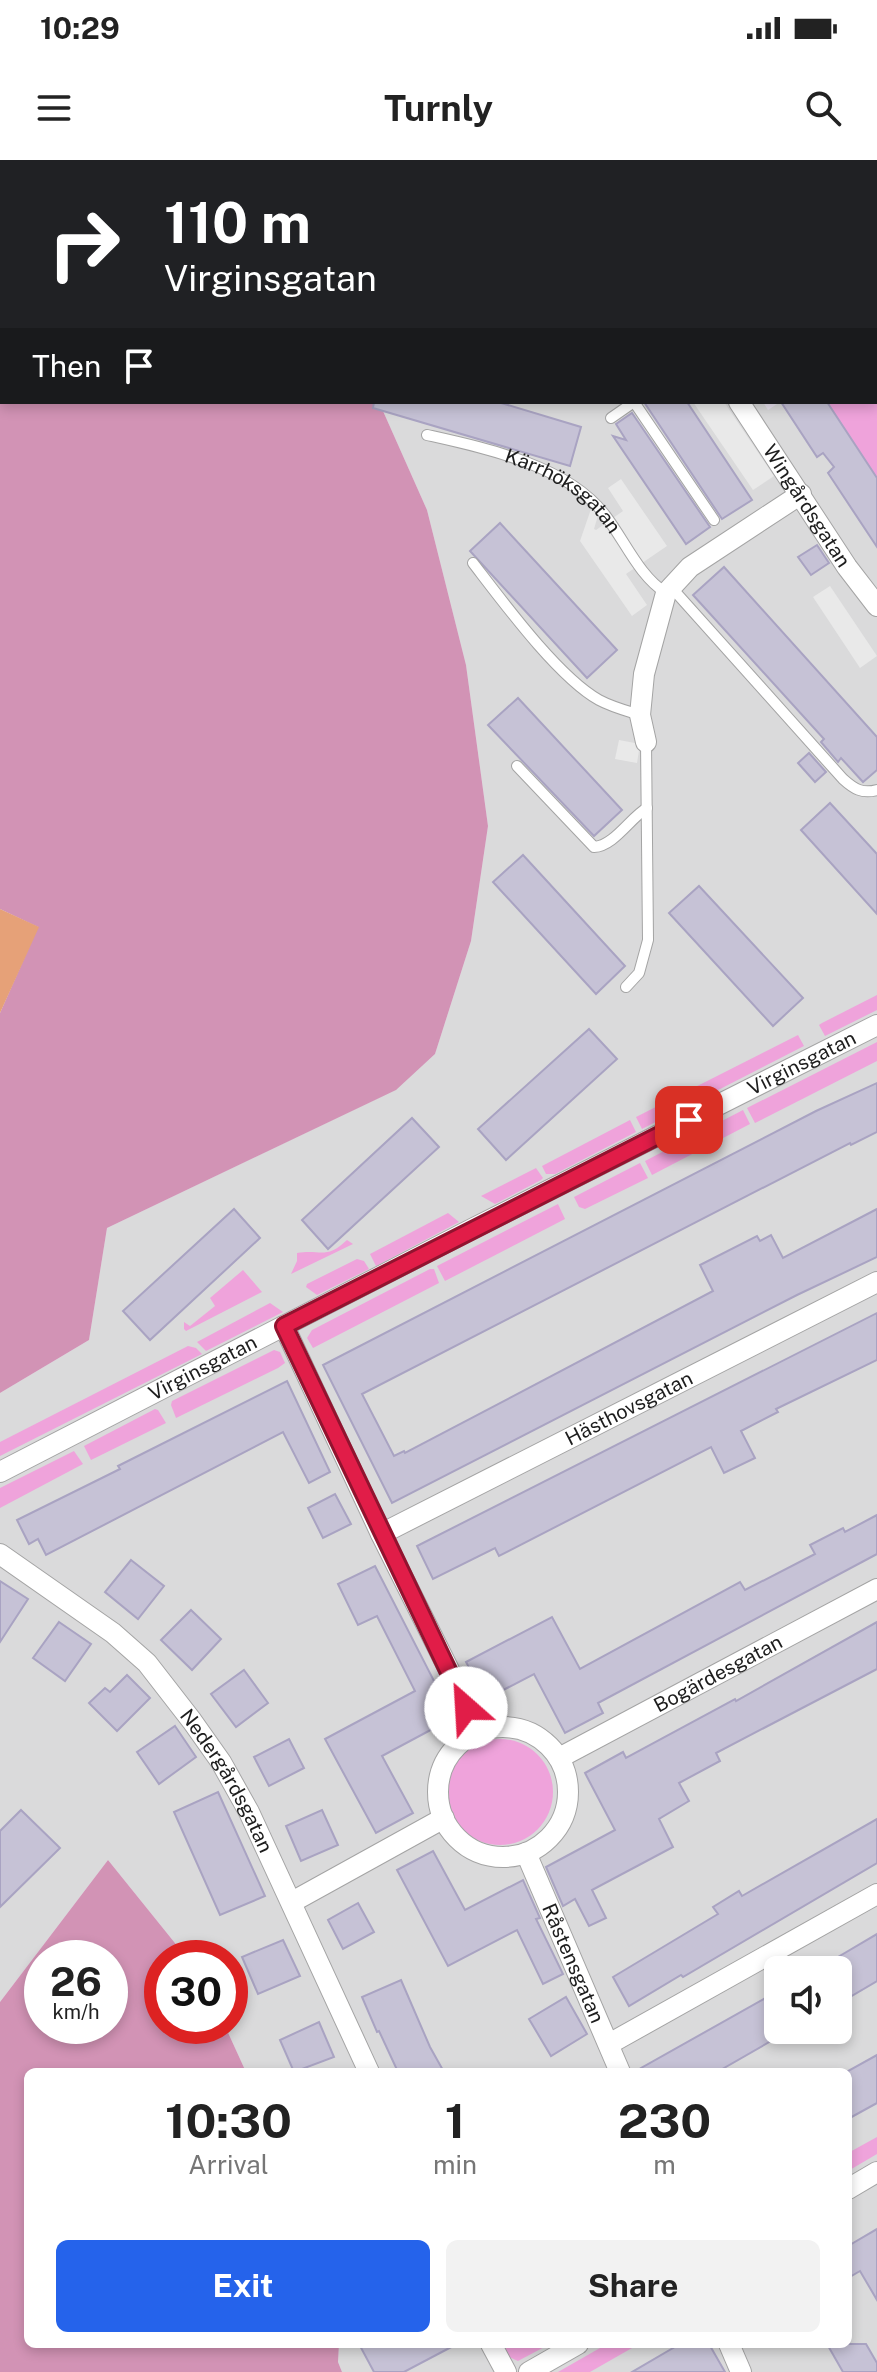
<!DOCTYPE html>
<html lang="en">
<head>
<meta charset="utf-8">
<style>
	:root { --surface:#fff; --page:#f2f2f2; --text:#222; --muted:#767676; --accent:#2563eb }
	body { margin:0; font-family:"Public Sans",sans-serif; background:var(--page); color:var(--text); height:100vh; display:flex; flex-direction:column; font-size:30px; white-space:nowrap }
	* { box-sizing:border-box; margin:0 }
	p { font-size:26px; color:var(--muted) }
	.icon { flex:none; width:44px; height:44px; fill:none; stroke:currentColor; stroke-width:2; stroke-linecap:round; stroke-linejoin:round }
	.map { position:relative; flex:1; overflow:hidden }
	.side { position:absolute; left:24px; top:1908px; width:828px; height:280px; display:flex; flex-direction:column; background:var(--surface); border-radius:12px; box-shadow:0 4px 12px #0003 }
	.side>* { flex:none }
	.hud { position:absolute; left:0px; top:0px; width:878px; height:244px; box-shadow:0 4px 12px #0003; background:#202124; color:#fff; overflow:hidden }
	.fabs { position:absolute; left:764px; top:1796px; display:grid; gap:16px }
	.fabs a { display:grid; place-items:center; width:88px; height:88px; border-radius:12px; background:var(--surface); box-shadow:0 4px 12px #0003; font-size:40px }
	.speed { position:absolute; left:24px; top:1780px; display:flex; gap:16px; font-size:40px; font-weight:700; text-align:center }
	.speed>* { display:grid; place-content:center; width:104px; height:104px; border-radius:50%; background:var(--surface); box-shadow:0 4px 12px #0003; line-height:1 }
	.speed small { font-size:20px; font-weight:400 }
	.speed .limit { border:12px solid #d22; background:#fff; color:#111 }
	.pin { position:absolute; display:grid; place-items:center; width:68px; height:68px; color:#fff; margin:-34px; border-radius:16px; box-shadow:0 4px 12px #0006 }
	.me { position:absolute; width:88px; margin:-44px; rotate:334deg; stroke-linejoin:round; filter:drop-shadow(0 0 6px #0008) }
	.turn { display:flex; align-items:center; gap:28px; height:168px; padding:0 32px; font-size:36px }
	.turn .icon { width:104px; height:104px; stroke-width:2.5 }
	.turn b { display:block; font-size:56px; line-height:68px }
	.then { display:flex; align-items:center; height:76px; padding:0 32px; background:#0003; gap:16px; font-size:30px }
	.eta { display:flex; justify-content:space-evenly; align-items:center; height:136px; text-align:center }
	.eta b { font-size:48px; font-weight:700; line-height:56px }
	.action { display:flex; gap:16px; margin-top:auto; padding:16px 32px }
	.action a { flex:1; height:92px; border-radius:12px; background:var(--accent); color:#fff; font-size:32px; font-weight:700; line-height:92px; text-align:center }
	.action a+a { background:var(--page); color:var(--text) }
	.status { display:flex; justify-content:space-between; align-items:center; height:56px; padding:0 40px; background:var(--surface); direction:ltr }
	.status svg { height:22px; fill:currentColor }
	header { display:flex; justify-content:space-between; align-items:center; height:104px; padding:0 32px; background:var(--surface); font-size:36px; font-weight:700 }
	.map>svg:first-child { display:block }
	.residential { fill:#dadadb; fill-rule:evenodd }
	.grass { fill:#efa3db }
	.forest { fill:#d293b5; fill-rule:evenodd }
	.pitch { fill:#e6a178 }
	.parking { fill:#e9e9e9 }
	.building { fill:#c6c2d6; stroke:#a9a3c2; stroke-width:2 }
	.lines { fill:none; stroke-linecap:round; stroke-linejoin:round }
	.lane-casing { stroke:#a4a4a4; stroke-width:12 }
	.street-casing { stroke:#a4a4a4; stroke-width:22 }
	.secondary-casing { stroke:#680078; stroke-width:30 }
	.lane { stroke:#fff; stroke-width:10 }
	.street { stroke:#fff; stroke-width:20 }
	.secondary { stroke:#f0b0ff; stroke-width:28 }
	.route-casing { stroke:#92132f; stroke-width:20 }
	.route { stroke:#e11d48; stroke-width:14 }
	.labels { text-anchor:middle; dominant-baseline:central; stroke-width:6; stroke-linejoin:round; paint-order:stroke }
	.street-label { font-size:20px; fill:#1d1d1d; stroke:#fff }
</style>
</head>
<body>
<div class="status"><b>10:29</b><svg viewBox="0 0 49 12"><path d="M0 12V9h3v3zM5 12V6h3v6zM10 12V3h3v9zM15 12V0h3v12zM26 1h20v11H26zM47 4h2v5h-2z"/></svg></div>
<header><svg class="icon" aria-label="menu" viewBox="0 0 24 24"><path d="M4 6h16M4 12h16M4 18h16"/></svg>Turnly<svg class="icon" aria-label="search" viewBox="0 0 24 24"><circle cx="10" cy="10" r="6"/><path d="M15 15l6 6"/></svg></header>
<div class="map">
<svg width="877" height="2212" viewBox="0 0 877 2212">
	<rect width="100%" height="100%" fill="#e8e2ef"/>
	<path class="residential" d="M379,242H763L768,250L780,242H827L877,318V2212H342L338,2202L339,2184H848V1912H246L225,1866H230V1798H187L108,1700L0,1842V1233L89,1180L107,1068L395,930L435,894L471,781L488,666L466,505L427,350ZM778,1810H838V1870H778Z"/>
	<g class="grass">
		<path d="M876,241L877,242V318L827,242Z"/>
		<path d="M877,835V850L825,876L819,865L822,863Z"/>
		<path d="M798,875L804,886L642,969L636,957Z"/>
		<path d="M877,882V901L755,963L747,948Z"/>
		<path d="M743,950L750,964L652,1015L645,1001Z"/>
		<path d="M630,960L636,972L555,1014H546L542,1006Z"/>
		<path d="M640,1003L648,1018L585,1049L579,1047L574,1037Z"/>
		<path d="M536,1008L543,1018L541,1020L495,1044L481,1036Z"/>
		<path d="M558,1044L565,1059L445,1121L437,1106Z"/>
		<path d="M448,1053L459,1062L376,1106L370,1094Z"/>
		<path d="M347,1080L353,1084L291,1114L297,1101V1093C321,1089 326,1100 347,1080Z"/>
		<path d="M357,1099L364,1101L369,1109L317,1135L306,1127L307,1124Z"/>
		<path d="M430,1109H434L439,1123L313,1188L307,1178L312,1170Z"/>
		<path d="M243,1110L262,1132L186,1171L184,1169V1162L190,1166L215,1146L210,1138Z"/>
		<path d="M270,1143L283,1152L206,1191L197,1182Z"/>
		<path d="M188,1186L196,1188L202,1194L0,1296V1282Z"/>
		<path d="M274,1190L280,1192L285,1203L278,1208L176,1258L171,1245L172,1241Z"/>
		<path d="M155,1249L158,1250L166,1263L91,1300L84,1286Z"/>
		<path d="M74,1291L83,1304L0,1348V1328Z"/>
		<circle cx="500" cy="1632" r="53"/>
		<path d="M877,1977V1994L848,2011V1993Z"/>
		<path d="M513,2184H550L518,2201L507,2196L506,2188Z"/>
		<path d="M607,2184H639L590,2212H558Z"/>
	</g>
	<g class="forest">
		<path d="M0,0H309V2H2V242H379L427,350L466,505L488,666L471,781L435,894L396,930L107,1068L89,1180L0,1233V853L38,767L0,749Z"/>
		<path d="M108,1700L187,1798H162V1866H225L246,1912H28V2184H339L338,2202L342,2212H0V1842ZM42,1798H110V1866H42Z"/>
	</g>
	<path class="pitch" d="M0,749L39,767L0,853Z"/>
	<g class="parking">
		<path d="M693,242H724L774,316L753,330Z"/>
		<path d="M621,319L667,386L626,414L647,445L632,456L580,381L591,349L599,352L594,369L596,370L623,351L608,328Z"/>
		<path d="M830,426L877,496L860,508L813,437Z"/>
		<path d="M619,580L640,584L637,603L615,599Z"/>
	</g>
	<g class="building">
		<path d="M374,242H498L581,267L570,306L373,248Z"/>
		<path d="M644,242H687L752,340L722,359Z"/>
		<path d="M781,242H827L877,318V387L828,313L834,307L823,293L817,297Z"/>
		<path d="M632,253L710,367L686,384L613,276L626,280L616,264Z"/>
		<path d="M500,363L617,490L587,518L470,391Z"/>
		<path d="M817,385L829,403L811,415L798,397Z"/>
		<path d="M724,407L877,577V610L863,622L841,598L838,602L821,582L824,579L693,435Z"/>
		<path d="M518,538L622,650L594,676L488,565Z"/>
		<path d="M809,593L826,612L815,622L798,603Z"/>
		<path d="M830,643L877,694V754L801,670Z"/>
		<path d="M523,695L625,806L596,834L493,722Z"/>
		<path d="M699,726L803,838L773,866L669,753Z"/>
		<path d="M589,869L617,899L506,1000L478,969Z"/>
		<path d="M877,923V972L851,985L850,983L362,1234L394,1296L404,1291L405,1293L713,1131L700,1105L757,1076L760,1081L771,1075L783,1098L877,1049V1097L797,1135L392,1343L323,1205L816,951Z"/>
		<path d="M412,958L439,987L328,1089L302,1060Z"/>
		<path d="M234,1049L260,1078L150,1180L123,1151Z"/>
		<path d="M877,1153V1200L776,1249L778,1252L741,1271L755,1298L724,1313L711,1287L499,1396L495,1388L433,1419L417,1386Z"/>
		<path d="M287,1221L330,1312L309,1323L283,1272L46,1395L38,1379L29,1384L17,1360L120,1309L118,1306Z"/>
		<path d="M335,1334L351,1364L323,1378L308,1348Z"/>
		<path d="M877,1355V1394L598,1543L603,1553L565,1573L534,1514L486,1539L466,1502L552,1457L580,1509L740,1422L745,1430L815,1394L810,1385L843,1368L845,1372Z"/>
		<path d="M131,1400L164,1426L138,1459L105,1432Z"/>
		<path d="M375,1406L453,1558L382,1596L413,1653L376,1673L325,1579L415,1531L377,1456L358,1465L338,1424Z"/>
		<path d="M0,1421L28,1439L0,1482Z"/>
		<path d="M191,1450L221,1479L192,1510L161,1480Z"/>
		<path d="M59,1462L91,1484L65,1521L33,1498Z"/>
		<path d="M877,1462V1509L716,1593L720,1601L679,1623L689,1641L659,1659L673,1687L592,1730L606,1758L589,1766L575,1739L563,1746L546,1707L615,1670L585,1613L623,1592L626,1598L735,1539L736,1541Z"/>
		<path d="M244,1510L268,1543L236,1567L211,1534Z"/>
		<path d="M127,1515L150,1538L117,1571L89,1543L105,1528L110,1532Z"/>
		<path d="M175,1566L196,1597L159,1624L137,1592Z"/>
		<path d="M289,1579L304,1608L269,1626L254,1597Z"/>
		<path d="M218,1632L265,1736L220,1755L174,1652Z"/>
		<path d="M21,1650L60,1688L0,1747V1671Z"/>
		<path d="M322,1650L338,1685L301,1701L286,1666Z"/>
		<path d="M877,1659V1703L683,1817L681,1815L629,1846L613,1817L718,1754L713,1747L739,1731L742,1736Z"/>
		<path d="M433,1691L465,1750L523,1720L540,1758L536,1759L563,1814L543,1824L517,1770L448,1806L397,1710Z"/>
		<path d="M358,1743L374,1772L343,1789L328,1760Z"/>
		<path d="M877,1774V1821L838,1844V1797Z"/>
		<path d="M283,1780L300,1816L258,1834L242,1797Z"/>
		<path d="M401,1820L430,1887L444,1912H398L379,1871L377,1872L362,1837Z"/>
		<path d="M778,1831V1877L717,1912H634Z"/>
		<path d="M566,1837L587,1874L551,1896L529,1859Z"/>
		<path d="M319,1862L334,1897L294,1912L280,1880Z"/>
		<path d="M877,1895V1943L848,1959V1911Z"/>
		<path d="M877,2069V2140L860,2111L848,2118V2086Z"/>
		<path d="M359,2184H457L404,2212H374Z"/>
		<path d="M680,2184H709L725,2212H632Z"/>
		<path d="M827,2184H866L877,2203V2212H843Z"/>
	</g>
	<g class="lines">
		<defs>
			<g id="lane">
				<path d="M603,2L604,0"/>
				<path d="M634,242L714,360"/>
				<path d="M611,258L634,242"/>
				<path id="s1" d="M427,275C485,288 567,305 605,355C625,381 639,416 666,433"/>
				<path d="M473,403C503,442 558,517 599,540C612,547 627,551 640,555"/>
				<path d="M671,427L843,619C854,629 862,634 877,630"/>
				<path d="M517,606L594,687C614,686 630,658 647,648"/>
				<path d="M626,827L639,813L648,780L646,582"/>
			</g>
			<g id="street">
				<path d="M479,0L486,2"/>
				<path id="s2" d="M739,242L847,407L877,446"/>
				<path d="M646,582L640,555L644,514L666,433L690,407L801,334"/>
				<path d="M284,1166L381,1374L480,1572"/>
				<path id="s3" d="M0,1312L474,1068L877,865"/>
				<path id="s4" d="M381,1374L877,1122"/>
				<path id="s5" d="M0,1394L113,1473L147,1503L192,1561L221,1602L249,1652L369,1912"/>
				<circle cx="503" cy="1632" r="65"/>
				<path id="s6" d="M559,1598L877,1429"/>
				<path id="s7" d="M526,1693L620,1912"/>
				<path d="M292,1742L444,1658"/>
				<path d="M609,1884L877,1734"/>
				<path d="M848,2029L877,2012"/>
				<path d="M491,2184L506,2212"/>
				<path d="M729,2184L741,2212"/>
				<path d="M529,2212L578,2184"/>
			</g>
			<g id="secondary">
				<path d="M820,0L821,2"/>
				<path d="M876,95L877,97"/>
			</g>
		</defs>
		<use href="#lane" class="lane-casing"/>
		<use href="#street" class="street-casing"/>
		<use href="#secondary" class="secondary-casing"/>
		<use href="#lane" class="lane"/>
		<use href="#street" class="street"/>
		<use href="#secondary" class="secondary"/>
	</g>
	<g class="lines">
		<defs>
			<path id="route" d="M466,1548L284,1166L689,960"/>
		</defs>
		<use href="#route" class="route-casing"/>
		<use href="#route" class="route"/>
	</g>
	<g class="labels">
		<g class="street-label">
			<text stroke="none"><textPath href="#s1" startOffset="150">Kärrhöksgatan</textPath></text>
			<text stroke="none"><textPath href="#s2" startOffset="124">Wingårdsgatan</textPath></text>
			<text stroke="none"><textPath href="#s3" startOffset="900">Virginsgatan</textPath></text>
			<text stroke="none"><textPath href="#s3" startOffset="228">Virginsgatan</textPath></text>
			<text stroke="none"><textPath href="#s4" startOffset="278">Hästhovsgatan</textPath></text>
			<text stroke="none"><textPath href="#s6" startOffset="180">Bogärdesgatan</textPath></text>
			<text stroke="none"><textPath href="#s5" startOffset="326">Nedergårdsgatan</textPath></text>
			<text stroke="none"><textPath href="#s7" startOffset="120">Råstensgatan</textPath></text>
		</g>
	</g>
</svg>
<div class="fabs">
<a><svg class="icon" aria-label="sound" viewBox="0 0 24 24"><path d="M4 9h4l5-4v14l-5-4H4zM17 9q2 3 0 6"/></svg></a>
</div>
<div class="speed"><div>26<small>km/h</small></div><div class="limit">30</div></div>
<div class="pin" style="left:689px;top:960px;background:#d93025"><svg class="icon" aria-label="arrive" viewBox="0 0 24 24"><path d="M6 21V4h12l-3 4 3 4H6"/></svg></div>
<svg class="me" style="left:466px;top:1548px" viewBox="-20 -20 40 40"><circle r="19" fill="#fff"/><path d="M0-13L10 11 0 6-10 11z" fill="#e11d48"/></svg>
<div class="hud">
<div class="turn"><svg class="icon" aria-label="right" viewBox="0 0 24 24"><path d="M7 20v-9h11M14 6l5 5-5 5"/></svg><div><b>110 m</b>Virginsgatan</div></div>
<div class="then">Then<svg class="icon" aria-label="arrive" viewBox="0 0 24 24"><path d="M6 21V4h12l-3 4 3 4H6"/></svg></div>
</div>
<section class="side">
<div class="eta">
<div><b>10:30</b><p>Arrival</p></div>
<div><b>1</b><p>min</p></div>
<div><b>230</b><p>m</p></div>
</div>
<div class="action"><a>Exit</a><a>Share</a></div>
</section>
</div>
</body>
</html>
